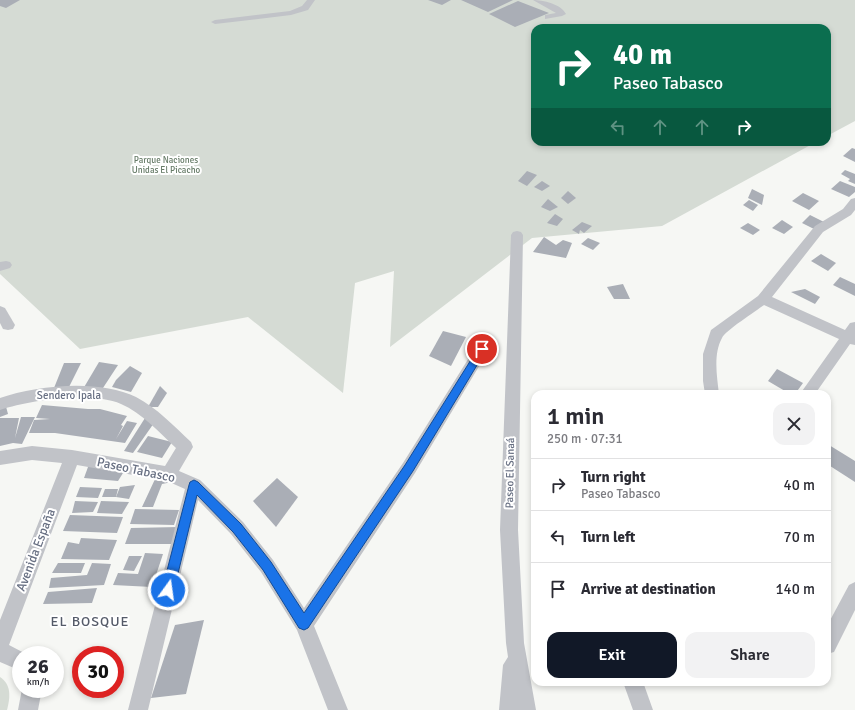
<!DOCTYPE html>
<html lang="en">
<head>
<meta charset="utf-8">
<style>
	:root { --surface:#fff; --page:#f2f2f3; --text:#2b2b33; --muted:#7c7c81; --line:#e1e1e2; --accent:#111827 }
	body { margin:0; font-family:Signika,sans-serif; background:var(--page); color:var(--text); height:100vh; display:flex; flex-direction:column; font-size:15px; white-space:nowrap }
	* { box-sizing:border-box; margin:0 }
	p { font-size:13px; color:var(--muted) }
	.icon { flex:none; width:22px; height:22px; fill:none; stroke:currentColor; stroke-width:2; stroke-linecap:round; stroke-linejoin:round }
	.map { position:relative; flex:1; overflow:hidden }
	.sheet { position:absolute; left:531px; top:390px; width:300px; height:296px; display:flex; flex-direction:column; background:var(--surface); border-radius:12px; box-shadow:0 2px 6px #0003 }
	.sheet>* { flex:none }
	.banner { position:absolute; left:531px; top:24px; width:300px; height:122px; border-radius:12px; box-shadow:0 2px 6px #0003; background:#0b6e4f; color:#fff; overflow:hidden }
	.speed { position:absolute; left:12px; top:646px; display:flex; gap:8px; font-size:20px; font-weight:700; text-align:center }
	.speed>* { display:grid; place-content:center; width:52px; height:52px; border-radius:50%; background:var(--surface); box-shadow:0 2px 6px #0003; line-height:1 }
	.speed small { font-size:10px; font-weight:400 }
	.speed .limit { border:6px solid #d22; background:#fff; color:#111 }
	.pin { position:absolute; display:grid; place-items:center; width:34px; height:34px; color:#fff; margin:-17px; border:2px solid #fff; border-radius:50%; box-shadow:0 1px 4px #0007 }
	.me { position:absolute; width:44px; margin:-22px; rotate:14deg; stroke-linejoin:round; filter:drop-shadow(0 0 3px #0008) }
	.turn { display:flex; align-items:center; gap:14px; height:84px; padding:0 16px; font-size:18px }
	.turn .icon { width:52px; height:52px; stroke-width:2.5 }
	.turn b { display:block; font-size:28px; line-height:34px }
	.lanes { display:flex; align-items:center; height:38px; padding:0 16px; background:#0003; justify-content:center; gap:20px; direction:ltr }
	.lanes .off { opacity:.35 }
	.round { display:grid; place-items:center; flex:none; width:42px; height:42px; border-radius:12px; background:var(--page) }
	.headline { display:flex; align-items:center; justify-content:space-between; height:68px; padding:0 16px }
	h1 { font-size:24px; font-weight:600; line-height:30px }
	.primary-button { display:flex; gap:8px; margin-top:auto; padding:8px 16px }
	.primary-button a { flex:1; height:46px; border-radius:12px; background:var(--accent); color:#fff; font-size:16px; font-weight:600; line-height:46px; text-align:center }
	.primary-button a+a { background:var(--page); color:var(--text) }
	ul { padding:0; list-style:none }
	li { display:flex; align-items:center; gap:12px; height:52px; padding:0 16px; border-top:1px solid var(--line) }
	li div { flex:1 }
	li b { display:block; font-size:15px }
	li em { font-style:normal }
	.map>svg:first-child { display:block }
	.green { fill:#d5dbd4 }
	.building { fill:#aaaeb6 }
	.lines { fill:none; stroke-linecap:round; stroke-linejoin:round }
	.minor { fill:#c1c3c8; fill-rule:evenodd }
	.route { fill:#1a73e8; stroke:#114b97 }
	.labels { text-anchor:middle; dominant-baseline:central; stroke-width:4; stroke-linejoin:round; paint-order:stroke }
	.far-park-label { font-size:9px; fill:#667b67; stroke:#fff }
	.street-label { font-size:11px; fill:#687083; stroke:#fff }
	.near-street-label { font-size:13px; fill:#687083; stroke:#fff }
	.near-neighbourhood-label { font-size:14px; letter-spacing:1px; fill:#555b69; stroke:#fff }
</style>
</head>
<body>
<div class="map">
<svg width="855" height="710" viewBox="0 0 855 710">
	<rect width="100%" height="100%" fill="#f6f7f4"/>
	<g class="green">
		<path d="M0,0H855V121L827,136V28H535V142H816L662,226L532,238L390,347L394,271L355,283L343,393L248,317L80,349L0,274Z"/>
		<path d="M0,677C12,685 10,698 7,710H0Z"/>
	</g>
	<g class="building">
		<path d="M0,0H20L6,8L0,6Z"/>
		<path d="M428,0H451L442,5Z"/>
		<path d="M461,0H513L488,12Z"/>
		<path d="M518,1L549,13L515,27L489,14Z"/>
		<path d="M852,148L855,149V162L843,156Z"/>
		<path d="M845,170L855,174V184L848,181L850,179L841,174Z"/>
		<path d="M527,171L537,175L527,186L518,181Z"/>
		<path d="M542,181L550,186L542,191L534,187Z"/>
		<path d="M840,181L855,187V192L849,197L831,189Z"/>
		<path d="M752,189L764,195L762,205L748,198Z"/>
		<path d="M568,191L576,198L568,204L561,198Z"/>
		<path d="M803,193L819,201L809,210L792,201Z"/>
		<path d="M548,199L558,207L550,211L541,207Z"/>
		<path d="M749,200L758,205L753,211L743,205Z"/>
		<path d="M555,214L563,219L557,226L547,223Z"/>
		<path d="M810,215L824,222L816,230L802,223Z"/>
		<path d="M782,220L793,227L784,234L772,228Z"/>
		<path d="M582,222L592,226L584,233L580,230L579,234L572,230Z"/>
		<path d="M748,223L760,230L753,235L740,228Z"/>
		<path d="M544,237L556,245L563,240L572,243L566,258L533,252Z"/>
		<path d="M588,238L600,243L593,250L581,244Z"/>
		<path d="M821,254L836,263L828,271L811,261Z"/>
		<path d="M840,277L855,284V296L833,285Z"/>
		<path d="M623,284L630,299H614L607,287Z"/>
		<path d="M805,289L820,297L815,304L791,292Z"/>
		<path d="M443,331L466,337L451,366L429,356Z"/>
		<path d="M99,362L118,365L101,391L83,389Z"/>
		<path d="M64,363H81L68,389L54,388Z"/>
		<path d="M130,366L142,373L131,392L112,387L116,380Z"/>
		<path d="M777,369L803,383L795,394H790L768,381Z"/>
		<path d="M160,386L167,393L158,407H148Z"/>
		<path d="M5,403L8,414L0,417V405Z"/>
		<path d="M42,405L88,409H100L127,416L121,425L123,426L116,439L127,421L137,423L125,443L55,433H29L34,420L50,419L36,418Z"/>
		<path d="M21,417H35L22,444L13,443L0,446V418H19L15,438Z"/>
		<path d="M145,418L154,423L133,453L124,451Z"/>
		<path d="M148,436L172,442L162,458L137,452Z"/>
		<path d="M829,445L855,461V482L827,464V448Z"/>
		<path d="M88,467H116L123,473L118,481L84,478Z"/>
		<path d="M156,477L170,479L167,483L162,484L153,507H142Z"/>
		<path d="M277,478L298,497L276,527L253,501Z"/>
		<path d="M135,485L129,499L116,497L120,487Z"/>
		<path d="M80,487L102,488L98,498L76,497Z"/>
		<path d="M105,489H118L116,497H102Z"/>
		<path d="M75,501L98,502L93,512L72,513Z"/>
		<path d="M101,501L129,502L122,514L97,513Z"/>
		<path d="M135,509L179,510L174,525L130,524Z"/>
		<path d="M70,515L123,517L117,533L63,531Z"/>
		<path d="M179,527L174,544H125L131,528Z"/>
		<path d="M81,538L117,540L109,560L61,559L68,542L79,544Z"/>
		<path d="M145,553L163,554L152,587L113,585L118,573L138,574Z"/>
		<path d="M129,556H142L134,571L123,570Z"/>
		<path d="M58,563H85L81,573H52Z"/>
		<path d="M92,563L111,564L104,585L49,588L51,578L87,575Z"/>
		<path d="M97,588L92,603L43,604L48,592Z"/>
		<path d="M204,620L186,694L151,698L175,625Z"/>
	</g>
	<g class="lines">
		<g class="minor">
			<path d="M307,0H315L308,10L291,15L215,24L211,22L215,20L290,11L302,6Z"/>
			<path d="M533,0C543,0 561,4 566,14L562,16L545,19V15L556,13Z"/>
			<path d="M855,198V210L851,215L823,232L772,297L845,330L850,323L855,322V345L850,344L815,394H800L839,339L764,305C756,311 725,331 722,338C713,354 717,377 719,394H705L703,381V354L711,330L758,296L815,226L843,209L851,199Z"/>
			<path d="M517,231L521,232L523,235L518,530L524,643L536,710H499L503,665L508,657L506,643L500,530L511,235L513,232Z"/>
			<path d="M6,261L10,262L12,265L10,268L0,271V262Z"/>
			<path d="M0,306L5,308L15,325L13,329L8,330L3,329L0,323Z"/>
			<path d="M482,344L487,345L489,349L487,353L415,473L314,626L348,710H328L297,630L261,572L231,534L198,500L148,710H128L185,489L167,481L77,465L9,645L28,655H21V671L0,662V620L62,463L32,460L0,465V451L32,446L72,450L165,466L176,448C159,432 142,413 121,404C92,391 30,400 0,410V398C37,385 100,379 136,397C157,408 174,426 191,442L193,447L179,471L200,480L243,522L273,560L304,608L403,463L477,345Z"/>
			<path d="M855,582V610L834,652L827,654V626L849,585Z"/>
			<path d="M623,682H643L653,710H633Z"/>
			<path d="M22,689H42L38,710H18Z"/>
		</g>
	</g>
	<path class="route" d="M482,346L485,347L487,349L485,352L413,471L308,628L304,630L299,628L263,570L233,532L197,495L174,590L172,594L168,596L164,594L162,590L189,485L190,482L194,480L198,482L241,524L271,562L304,613L405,465L479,347Z"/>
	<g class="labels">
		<g class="far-park-label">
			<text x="166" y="160">Parque Naciones<tspan x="166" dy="10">Unidas El Picacho</tspan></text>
		</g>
		<g class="street-label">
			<text x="69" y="395">Sendero Ipala</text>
			<text transform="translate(510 473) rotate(-89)">Paseo El Sanaá</text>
		</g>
		<g class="near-street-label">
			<text transform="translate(136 470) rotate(12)">Paseo Tabasco</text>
			<text transform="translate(36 550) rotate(-69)">Avenida España</text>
		</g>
		<g class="near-neighbourhood-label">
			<text x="90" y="621">EL BOSQUE</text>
		</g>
	</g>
</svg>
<div class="speed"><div>26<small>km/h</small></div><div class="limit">30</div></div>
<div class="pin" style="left:482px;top:349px;background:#d93025"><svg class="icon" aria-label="arrive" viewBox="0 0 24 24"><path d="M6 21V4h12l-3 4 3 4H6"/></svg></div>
<svg class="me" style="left:168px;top:590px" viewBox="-20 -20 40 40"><circle r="17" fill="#1a73e8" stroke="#fff" stroke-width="3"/><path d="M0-11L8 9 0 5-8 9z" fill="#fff"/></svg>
<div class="banner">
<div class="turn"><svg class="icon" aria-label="right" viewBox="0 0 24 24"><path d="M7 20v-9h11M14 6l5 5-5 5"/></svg><div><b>40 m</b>Paseo Tabasco</div></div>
<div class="lanes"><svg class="icon off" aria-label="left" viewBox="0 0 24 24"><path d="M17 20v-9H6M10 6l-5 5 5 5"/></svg><svg class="icon off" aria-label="ahead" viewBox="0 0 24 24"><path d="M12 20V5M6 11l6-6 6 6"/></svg><svg class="icon off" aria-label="ahead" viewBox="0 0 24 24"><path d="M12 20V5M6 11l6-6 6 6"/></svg><svg class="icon" aria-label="right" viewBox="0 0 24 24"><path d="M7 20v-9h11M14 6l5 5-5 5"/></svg></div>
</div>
<section class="sheet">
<div class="headline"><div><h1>1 min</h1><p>250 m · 07:31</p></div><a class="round"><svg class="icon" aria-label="close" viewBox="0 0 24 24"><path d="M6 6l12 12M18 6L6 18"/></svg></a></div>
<ul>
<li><svg class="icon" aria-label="right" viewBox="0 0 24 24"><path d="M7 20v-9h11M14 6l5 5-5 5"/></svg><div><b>Turn right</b><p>Paseo Tabasco</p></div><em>40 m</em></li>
<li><svg class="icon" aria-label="left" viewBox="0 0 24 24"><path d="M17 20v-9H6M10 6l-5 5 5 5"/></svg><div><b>Turn left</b></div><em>70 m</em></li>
<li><svg class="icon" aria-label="arrive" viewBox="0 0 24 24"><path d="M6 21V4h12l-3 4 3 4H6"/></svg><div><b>Arrive at destination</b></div><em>140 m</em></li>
</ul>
<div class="primary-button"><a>Exit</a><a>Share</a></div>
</section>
</div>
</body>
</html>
